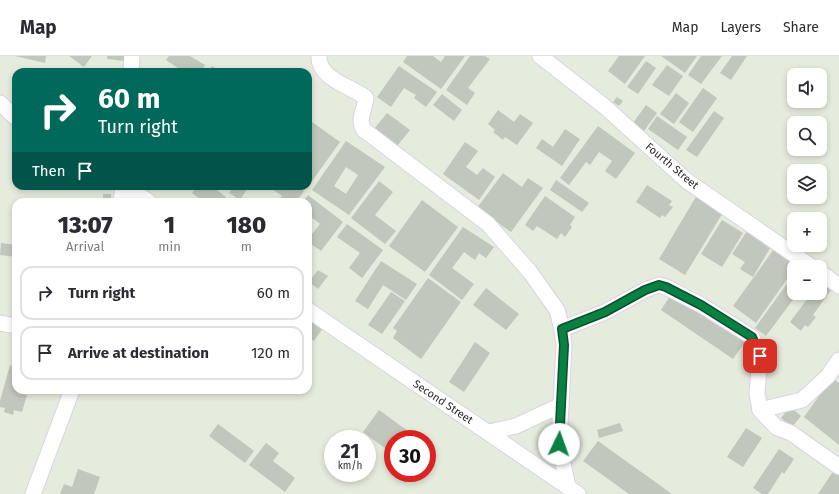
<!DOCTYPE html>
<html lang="en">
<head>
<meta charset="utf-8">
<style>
	:root { --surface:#fff; --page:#f2f2f3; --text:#2b2b33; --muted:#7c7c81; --line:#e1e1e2 }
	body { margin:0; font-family:"Fira Sans",sans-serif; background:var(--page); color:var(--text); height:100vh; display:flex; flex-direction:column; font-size:15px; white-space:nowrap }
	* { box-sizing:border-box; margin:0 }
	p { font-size:13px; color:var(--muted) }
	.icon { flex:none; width:22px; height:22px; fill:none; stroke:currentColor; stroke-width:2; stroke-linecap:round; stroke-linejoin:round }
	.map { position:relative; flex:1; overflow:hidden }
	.drawer { position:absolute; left:12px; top:142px; width:300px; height:196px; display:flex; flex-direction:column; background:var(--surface); border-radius:12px; box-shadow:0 2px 6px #0003 }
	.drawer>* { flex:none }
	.hud { position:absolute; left:12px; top:12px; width:300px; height:122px; border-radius:12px; box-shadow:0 2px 6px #0003; background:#00695c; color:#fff; overflow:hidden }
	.tools { position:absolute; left:787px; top:12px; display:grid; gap:8px }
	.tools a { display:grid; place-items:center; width:40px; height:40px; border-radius:8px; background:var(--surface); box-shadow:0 2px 6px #0003; font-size:20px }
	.speed { position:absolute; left:324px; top:374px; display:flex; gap:8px; font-size:20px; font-weight:700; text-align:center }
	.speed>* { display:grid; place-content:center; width:52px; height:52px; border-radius:50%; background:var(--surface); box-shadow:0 2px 6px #0003; line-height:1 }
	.speed small { font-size:10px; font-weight:400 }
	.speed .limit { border:6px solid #d22; background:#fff; color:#111 }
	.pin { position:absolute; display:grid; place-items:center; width:34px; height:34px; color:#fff; margin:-17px; border-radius:8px; box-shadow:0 2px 6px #0006 }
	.me { position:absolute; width:44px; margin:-22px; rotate:3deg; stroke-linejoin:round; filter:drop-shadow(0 0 3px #0008) }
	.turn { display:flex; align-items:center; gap:14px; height:84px; padding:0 20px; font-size:18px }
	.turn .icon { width:52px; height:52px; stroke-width:2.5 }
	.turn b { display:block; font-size:28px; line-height:34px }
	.then { display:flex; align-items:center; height:38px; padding:0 20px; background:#0003; gap:8px; font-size:15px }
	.eta { display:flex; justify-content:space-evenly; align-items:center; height:68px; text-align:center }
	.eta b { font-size:24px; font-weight:800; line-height:28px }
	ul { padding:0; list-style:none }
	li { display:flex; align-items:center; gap:12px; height:54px; margin:0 8px 6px; padding:0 12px; border:2px solid var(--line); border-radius:12px }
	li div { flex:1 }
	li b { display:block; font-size:15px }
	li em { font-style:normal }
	header { display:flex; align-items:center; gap:24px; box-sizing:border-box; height:56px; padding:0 20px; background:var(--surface); border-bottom:1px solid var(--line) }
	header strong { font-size:19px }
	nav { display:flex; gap:22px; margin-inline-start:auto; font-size:14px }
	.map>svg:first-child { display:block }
	.building { fill:#c1c7bc; fill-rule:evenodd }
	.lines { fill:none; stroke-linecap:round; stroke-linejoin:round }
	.minor-casing { stroke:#ddd2e2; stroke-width:17 }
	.minor { stroke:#fff; stroke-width:15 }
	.route-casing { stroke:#07532c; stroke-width:10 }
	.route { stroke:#0b8043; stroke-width:7 }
	.labels { text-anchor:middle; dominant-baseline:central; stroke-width:3; stroke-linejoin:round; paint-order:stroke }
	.street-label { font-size:11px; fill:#2a2a2a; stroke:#fff }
</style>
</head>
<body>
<header>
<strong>Map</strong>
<nav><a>Map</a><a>Layers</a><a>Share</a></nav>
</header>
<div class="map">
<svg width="839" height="438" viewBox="0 0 839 438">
	<rect width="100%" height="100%" fill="#e5ebdd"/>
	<g class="building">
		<path d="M15,0H46L45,7Z"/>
		<path d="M69,0H92L84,11Z"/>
		<path d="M107,0H125V5L107,3Z"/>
		<path d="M169,0H190L205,9L201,16H184L166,4Z"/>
		<path d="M407,0H433L441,6L445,0H465L441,33L403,6Z"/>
		<path d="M470,0H485L490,3L468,32L475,37L467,49L446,34Z"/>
		<path d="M619,0H645L625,28L608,15Z"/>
		<path d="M661,0H697L685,17Z"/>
		<path d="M701,0H722L701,28L688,19Z"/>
		<path d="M732,0H747L731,24L720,17Z"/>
		<path d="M646,5L656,12L638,38L627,31Z"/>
		<path d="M667,9L683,20L669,40L652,29Z"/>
		<path d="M212,10L220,16H208Z"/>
		<path d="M399,10L437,36L426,51L414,42L416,39L404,32L391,51L377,41Z"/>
		<path d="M703,32L717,42L693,76L679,66Z"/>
		<path d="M676,37L689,47L674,68L660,58Z"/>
		<path d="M442,38L462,54L454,65L433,49Z"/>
		<path d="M617,41L623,45L619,50L613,46Z"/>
		<path d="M646,49L657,57L644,75L633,67Z"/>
		<path d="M498,54L514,66L520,58L533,67L517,89L505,81L503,84L493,76L495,74L488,68Z"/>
		<path d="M714,55L724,62L697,101L686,94Z"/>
		<path d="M387,57L410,74L397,90L374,73Z"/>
		<path d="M657,60L687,81L678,94L648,73Z"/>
		<path d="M308,63L340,86L307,132L304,130H308Z"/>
		<path d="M598,70L635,97L616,123L605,115L612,105L599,96L590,109L586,106L569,129L560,122Z"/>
		<path d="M565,73L580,83L562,110L536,92L542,83L553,91Z"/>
		<path d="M346,85L385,111L349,159L312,134ZM346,111L358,119L346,138L334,130Z"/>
		<path d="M465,86L478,95L466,111L477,119L483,112L495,121L479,144L443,118Z"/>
		<path d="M503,117L522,131L528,122L543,132L511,176L477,152Z"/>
		<path d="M556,124L589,147L582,156L550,134Z"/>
		<path d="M379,125L393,136L375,159L396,175L385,188L351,162Z"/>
		<path d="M647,129L672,145L669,149L673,151L665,161L662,159L660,162L636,146Z"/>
		<path d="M197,130H212L226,141L223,146H204L192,137Z"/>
		<path d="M234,130H249L240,144L229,137Z"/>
		<path d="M268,130H298L304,135L296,146H277L282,140Z"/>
		<rect x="103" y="138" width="8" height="8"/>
		<path d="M308,139L343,166L321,195L308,186V183L320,168L311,161L308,165V146H303Z"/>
		<path d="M697,139L724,155L685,219L659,203Z"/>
		<path d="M545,140L575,161L570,169L572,171L565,181L561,177L557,183L537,170L533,175L525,169Z"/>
		<path d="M422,144L458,171L425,216L389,190Z"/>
		<path d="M722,164L743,177L722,211L701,198Z"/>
		<path d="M347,168L383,194L362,222L349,212L360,197L337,181Z"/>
		<path d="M463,171L494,191L486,202L479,197L475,204L464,196L452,212L474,228L462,244L429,219Z"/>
		<path d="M749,172L773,187L753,221L740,213L745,206L732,198Z"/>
		<path d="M1,187L16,189V201L0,199Z"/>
		<path d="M774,193L797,209L756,267L733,250Z"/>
		<path d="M381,205L417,228L406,244L383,229L368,253L355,245Z"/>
		<path d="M318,214L328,220L318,233L309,226Z"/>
		<path d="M794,218V237H798L766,280L755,272Z"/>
		<path d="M428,222L461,246L421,303L393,282L397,275L393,272Z"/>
		<path d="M820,226L831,234L813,259L816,261L808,271L805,269L801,275L790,266L808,242L801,237H820Z"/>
		<path d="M486,232L519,258L506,274L473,249Z"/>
		<path d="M391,236L405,245L382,278L368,269Z"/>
		<path d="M672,237L745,286L733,303L661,254Z"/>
		<path d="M308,262L323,272L314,285L308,281Z"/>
		<path d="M475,286L490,297L464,336L449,326Z"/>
		<path d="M10,309L16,311V334H18V337L27,339L22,356L14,354L13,359L4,356L5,352L0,351V345Z"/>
		<path d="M832,322L839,327V389L804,361Z"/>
		<path d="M790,351L801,360L792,371L781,362Z"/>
		<path d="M379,354L412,378L408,383H393V398L363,376Z"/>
		<path d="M620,367L623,375L599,382L597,374Z"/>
		<path d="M218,368L254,395L245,407L209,380Z"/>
		<path d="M746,372L762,382L743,411L727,401Z"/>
		<path d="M598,385L672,438H629L583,405Z"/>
		<path d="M266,387L279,397L273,405L295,422L285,436L249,409Z"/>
		<path d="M779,393L794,403L784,418L782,416L768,438H762L753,432Z"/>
		<path d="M78,413L100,421L94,438H60L64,428L72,431Z"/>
		<path d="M834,414L839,417V438H818Z"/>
	</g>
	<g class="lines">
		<defs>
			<g id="minor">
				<path d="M319,0C318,24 354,31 366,42C365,53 357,64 364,74L488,168L530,216L557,254L562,273L564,289L559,388L568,431"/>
				<path d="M540,0L604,50L687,125L812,211"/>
				<path d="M131,16L132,0"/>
				<path d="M0,47L16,62"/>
				<path d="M126,130L149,146"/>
				<path d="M121,146L123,130"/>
				<path d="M820,216L839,230"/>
				<path d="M308,254L578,438"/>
				<path d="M0,267L16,270"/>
				<path d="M562,273L605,256L645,234L659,229L666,231L701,249L752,281L760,300L757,337L760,354L776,371L791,377L839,411"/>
				<path d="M760,354L802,344L828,320L839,304"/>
				<path d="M489,376L516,370L561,349"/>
				<path d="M33,438L72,334"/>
			</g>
		</defs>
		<use href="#minor" class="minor-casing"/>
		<use href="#minor" class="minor"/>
	</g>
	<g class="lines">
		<defs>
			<path id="route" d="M559,388L564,289L562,273L605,256L645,234L659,229L666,231L701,249L752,281L760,300"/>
		</defs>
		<use href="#route" class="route-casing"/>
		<use href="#route" class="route"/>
	</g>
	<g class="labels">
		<g class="street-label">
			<text transform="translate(672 110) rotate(40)">Fourth Street</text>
			<text transform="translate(443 346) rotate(34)">Second Street</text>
		</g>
	</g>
</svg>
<div class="tools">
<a><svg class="icon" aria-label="sound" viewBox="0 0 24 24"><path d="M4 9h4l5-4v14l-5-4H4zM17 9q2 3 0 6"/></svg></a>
<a><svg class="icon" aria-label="search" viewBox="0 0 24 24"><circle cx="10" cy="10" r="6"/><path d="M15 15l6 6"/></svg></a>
<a><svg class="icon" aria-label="layers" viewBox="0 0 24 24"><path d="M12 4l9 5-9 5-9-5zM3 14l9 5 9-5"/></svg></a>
<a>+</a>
<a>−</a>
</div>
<div class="speed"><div>21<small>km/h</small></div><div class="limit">30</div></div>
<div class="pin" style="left:760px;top:300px;background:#d93025"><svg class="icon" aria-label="arrive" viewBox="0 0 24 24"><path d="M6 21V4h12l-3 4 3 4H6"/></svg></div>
<svg class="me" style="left:559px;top:388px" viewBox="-20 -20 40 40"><circle r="19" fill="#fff"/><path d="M0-13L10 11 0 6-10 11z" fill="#0b8043"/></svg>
<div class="hud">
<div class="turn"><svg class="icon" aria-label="right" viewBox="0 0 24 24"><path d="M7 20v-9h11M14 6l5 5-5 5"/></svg><div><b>60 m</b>Turn right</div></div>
<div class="then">Then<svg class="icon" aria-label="arrive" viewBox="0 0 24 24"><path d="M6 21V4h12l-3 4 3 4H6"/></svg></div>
</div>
<section class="drawer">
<div class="eta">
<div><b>13:07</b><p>Arrival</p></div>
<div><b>1</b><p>min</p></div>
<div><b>180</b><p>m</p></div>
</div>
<ul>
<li><svg class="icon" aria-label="right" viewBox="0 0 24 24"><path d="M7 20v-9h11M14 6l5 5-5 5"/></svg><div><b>Turn right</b></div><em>60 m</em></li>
<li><svg class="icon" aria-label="arrive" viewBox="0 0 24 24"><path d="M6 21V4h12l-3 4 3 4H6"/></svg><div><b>Arrive at destination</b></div><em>120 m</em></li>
</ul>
</section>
</div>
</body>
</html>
